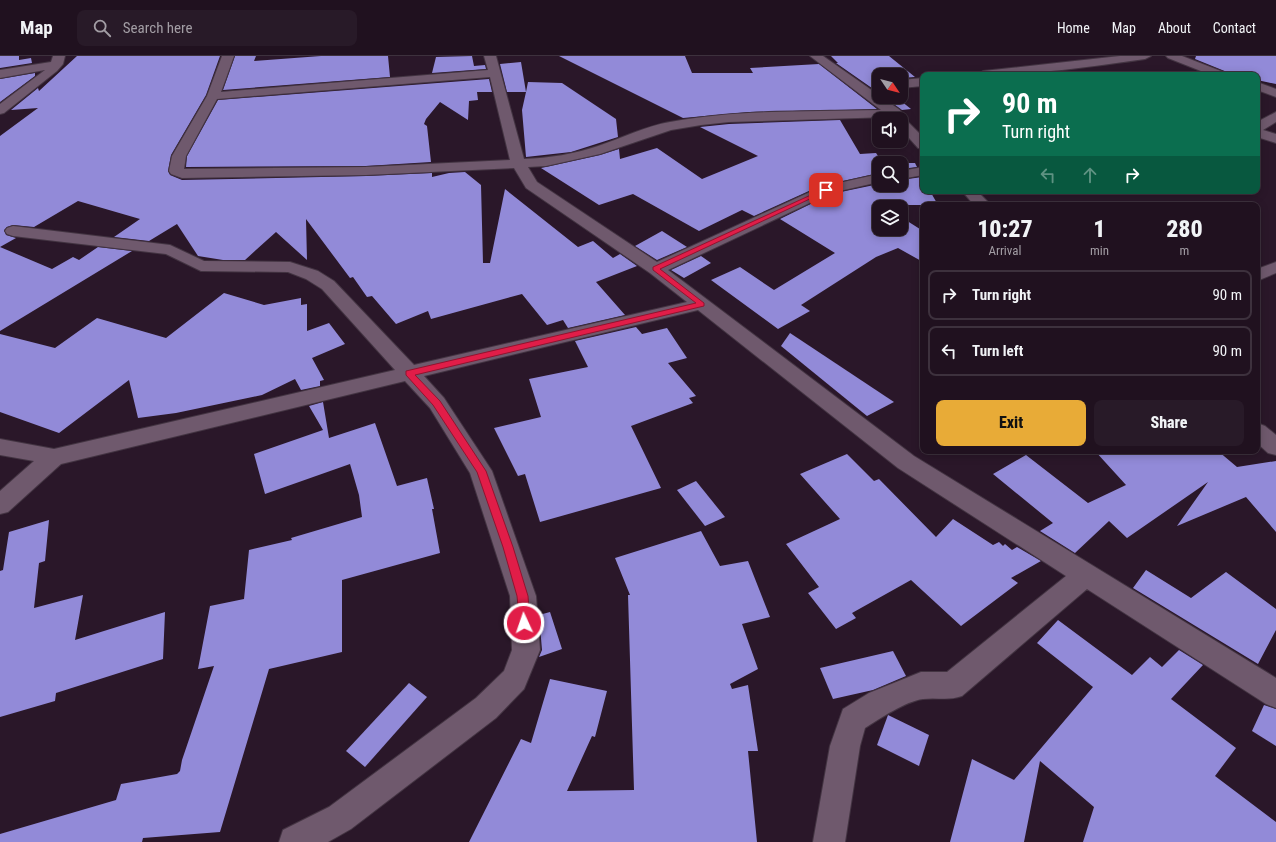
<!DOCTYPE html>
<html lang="en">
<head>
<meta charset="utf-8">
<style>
	:root { --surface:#20111f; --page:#281a28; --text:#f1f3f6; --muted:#a29da4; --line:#3d313d; --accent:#e8ab37 }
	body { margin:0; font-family:"Roboto Condensed",sans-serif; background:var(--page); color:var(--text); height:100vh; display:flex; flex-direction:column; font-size:15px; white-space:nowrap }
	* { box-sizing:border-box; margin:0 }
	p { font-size:13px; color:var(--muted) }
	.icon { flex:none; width:22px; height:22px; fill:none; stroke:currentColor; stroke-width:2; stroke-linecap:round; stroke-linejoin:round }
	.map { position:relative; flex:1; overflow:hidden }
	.details { position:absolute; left:920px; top:146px; width:340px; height:252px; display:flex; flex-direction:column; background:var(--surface); border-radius:8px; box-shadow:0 2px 10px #0003,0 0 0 1px var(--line) }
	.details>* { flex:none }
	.guide { position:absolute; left:920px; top:16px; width:340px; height:122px; border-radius:8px; box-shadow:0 2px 10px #0003,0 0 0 1px var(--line); background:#0b6e4f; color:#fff; overflow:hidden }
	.needle { width:26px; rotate:125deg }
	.tools { position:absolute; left:872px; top:12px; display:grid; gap:8px }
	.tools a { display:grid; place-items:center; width:36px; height:36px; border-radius:8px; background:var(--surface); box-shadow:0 2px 10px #0003,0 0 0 1px var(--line); font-size:20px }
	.pin { position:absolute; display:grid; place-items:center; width:34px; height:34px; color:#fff; margin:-17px; border-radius:8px; box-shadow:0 2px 6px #0006 }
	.me { position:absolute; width:44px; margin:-22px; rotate:357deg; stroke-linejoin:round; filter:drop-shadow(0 0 3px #0008) }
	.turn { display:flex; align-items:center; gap:14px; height:84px; padding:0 16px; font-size:18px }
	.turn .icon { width:52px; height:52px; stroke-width:2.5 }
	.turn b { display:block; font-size:28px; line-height:34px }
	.lanes { display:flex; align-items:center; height:38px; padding:0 16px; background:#0003; justify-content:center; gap:20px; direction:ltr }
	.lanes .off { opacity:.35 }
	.eta { display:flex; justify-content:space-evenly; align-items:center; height:68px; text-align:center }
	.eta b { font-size:24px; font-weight:800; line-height:28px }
	.action { display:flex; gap:8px; margin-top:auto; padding:8px 16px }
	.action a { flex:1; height:46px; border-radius:8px; background:var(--accent); color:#111; font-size:16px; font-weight:800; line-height:46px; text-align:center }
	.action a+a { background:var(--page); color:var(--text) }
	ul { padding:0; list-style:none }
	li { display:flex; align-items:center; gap:12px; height:50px; margin:0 8px 6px; padding:0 8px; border:2px solid var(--line); border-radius:8px }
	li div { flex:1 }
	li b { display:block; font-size:15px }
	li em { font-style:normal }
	header { display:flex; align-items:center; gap:24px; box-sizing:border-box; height:56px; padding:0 20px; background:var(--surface); border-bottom:1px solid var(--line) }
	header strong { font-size:19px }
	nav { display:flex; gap:22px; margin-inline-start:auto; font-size:14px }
	.search { width:280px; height:36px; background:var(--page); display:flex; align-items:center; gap:10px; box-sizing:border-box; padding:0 14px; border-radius:8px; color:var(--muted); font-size:15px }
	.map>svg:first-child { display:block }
	.building { fill:#928ad8 }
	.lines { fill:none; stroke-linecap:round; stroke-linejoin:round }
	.minor-casing { stroke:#433442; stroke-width:2 }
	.minor { fill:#6f596d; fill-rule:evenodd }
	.route { fill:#e11d48; stroke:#92132f }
</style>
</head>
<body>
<header>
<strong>Map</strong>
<div class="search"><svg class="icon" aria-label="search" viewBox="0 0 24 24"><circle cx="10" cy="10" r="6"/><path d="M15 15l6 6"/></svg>Search here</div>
<nav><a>Home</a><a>Map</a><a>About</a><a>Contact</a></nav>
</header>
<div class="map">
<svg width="1276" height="786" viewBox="0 0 1276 786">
	<rect width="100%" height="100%" fill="#2a1729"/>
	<g class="building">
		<path d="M0,0H19V4L31,2L32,7L0,12Z"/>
		<path d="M77,0H220L206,39L171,99L168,115L170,119L182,124L366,120L432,117V121L449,117L465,116L481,129L483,207H490L505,133L578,191L593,185L613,202L620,198L637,210L596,226L625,259L568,272L563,264L547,269L522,238L431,263L428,255L396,268L372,240L367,241L353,221L350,222L306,163L307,204L276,176L245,204H223L198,200L177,168L149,185L114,181L140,163L78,145L34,171L13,169L7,171L4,174L6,179L16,182L0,191L52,213L73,201L79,204L98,191L132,195L0,275V80L38,52L11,54L38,32L39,35Z"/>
		<path d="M235,0H256L254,5L321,0H388L390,21L223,34Z"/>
		<path d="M472,0L474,10L485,9L486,13L432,17L436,1Z"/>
		<path d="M559,0H685L692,17H753L750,12L819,8L877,53L749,56L683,62Z"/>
		<path d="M831,0H889L915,21L901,22V19H879V37L836,7H838Z"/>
		<path d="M1196,0H1276V28L1257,24V19H1238L1227,16L1195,3Z"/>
		<path d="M521,6L526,36L528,26L562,27L616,63L618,81L571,96L526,101L522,54L526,36H507L500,8Z"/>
		<path d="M35,17V20L0,46V23Z"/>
		<path d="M489,23L492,36H477L478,44L469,45L468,64L440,46L426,63L424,68L427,70L431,106L366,110L186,111L187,100L218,44Z"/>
		<path d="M884,41H896L911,53L902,54Z"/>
		<path d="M840,64L860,98L876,97L883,107H915L917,111L901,113V107H879V117L820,130L754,160L742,154L699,175L633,138L599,149L541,112L600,99L619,93L620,103L657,92L702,123L758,100L700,71L729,68Z"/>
		<path d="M922,121L923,135H930L938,149H882L885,151H879V173H901V161L923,175V206L898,192L876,201L801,249L810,255L778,273L711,224L740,211L774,234L835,197L780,163L831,138L879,128V129H901V124Z"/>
		<path d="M662,175L687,191L657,204L635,190Z"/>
		<path d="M701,200L711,207L684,222L671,214Z"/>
		<path d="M224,237L264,249L301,242V249L307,248V275L329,267L345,288L312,302L324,324L320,325V330L301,334L295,323L262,339L176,357L138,362L129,324L59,377L0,356V278L55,292L97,262L166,282Z"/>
		<path d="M636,271L642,278L667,272L687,302L668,307L696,340L689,342L693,347L631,370L661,432L540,466L525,418L518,420L494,372L541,361L529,323L588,311L575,285Z"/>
		<path d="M790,277L894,346L867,360L781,290Z"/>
		<path d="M323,346L329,382L375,367L397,430L427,422L434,453H432L440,497L342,524V596L269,613L220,776L143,782L142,786H0V778L116,744L121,728L177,718L180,715L182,704L214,610L198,613L210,550L244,543L249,494L292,484L291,482L362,461L359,439L350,408L265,438L254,398L323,374L309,350Z"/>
		<path d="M1095,395H1218L1237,411L1276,405V476L1246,441L1177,470L1208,426L1127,482L1109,465L1075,497L1040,475L1053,467L993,418L1026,399L1088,447L1126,429Z"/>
		<path d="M847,398L874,425L879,423L936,481L953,463L993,489L999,486L1003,490L1005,488L1012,494L1017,491L1041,505L1011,522L1018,527L961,570L911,524L852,557L856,562L836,573L808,537L819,531L786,488L840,463L800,418Z"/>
		<path d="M696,425L725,461L705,470L677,434Z"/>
		<path d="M49,464L45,505L39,507L34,552L83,539L75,584L165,556L163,603L56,637L55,645L0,661V515L3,514L9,476Z"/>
		<path d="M701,475L720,510L748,505L770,561L742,568L758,613L730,628L732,633L748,629L758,695H748L757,786H469L521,683L531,687L550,623L607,635L595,681L592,680L567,735L634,734L628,539H630L615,502Z"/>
		<path d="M1146,514L1191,542L1226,516L1276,553V574L1258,608L1133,532Z"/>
		<path d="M550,556L562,593L539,601L542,594L539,559Z"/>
		<path d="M1058,564L1132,619L1150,601L1162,611L1179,594L1203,609L1171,643L1236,692L1215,720L1276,766V786H1083L1094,751L1040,705L1024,786H950L972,703L1014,724L1093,631L1037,587Z"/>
		<path d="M893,595L906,620L873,634L833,643L820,612Z"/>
		<path d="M409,627L427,641L365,711L346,695Z"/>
		<path d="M1264,649L1276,653V690L1252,675Z"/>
		<path d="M888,659L929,679L919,710L877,689Z"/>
	</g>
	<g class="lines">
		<defs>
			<g id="minor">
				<path d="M53,0H65L63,8L57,15L4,57L0,58V48L45,14L0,22V14L51,6Z"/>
				<path d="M222,0H234L221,36L488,14L484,0H496L524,103C549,102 575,98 598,90C622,82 646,70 670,66C739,53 811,56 881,54L810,0H823L900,54L904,62L923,81V93L918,92L901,73V63H893L890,61L729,66L701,69L671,74L600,98L546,110L528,111L537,126L657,206L821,131L879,118V126L831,137L668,214L914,400L1276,622V652L1266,648L1087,533L962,640C948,645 937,641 923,643C906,645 879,663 865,672L860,690L845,786H813L830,690L843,653L869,637L921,616H947L1066,520L898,412L698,254L424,320L444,342L492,415L536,540L540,594L524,633L496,662L351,773L328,786H279L283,774L329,751L476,642L504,615L512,594L510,540L470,417L430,352L405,325L61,408L8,456L0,458V435L34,405L0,399V383L54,393L395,314L322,233L306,223L288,216L201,215L166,198L13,180L7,178L5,175L7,172L13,170L170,189L204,205L290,206L318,215L334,225L414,309L687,246L650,217L526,132L514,112L366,119L182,122L171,118L169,115L172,100L207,40ZM490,21L510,104L366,111L184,113L186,100L217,43Z"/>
				<path d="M1120,0H1151L1145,3C1089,11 1034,19 977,19L983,15Z"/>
				<path d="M1166,0H1182L1226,17L1228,19H1211L1168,2Z"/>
				<path d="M923,22V30L901,32V24Z"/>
				<path d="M1257,26L1276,33V41L1257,34Z"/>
				<path d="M1276,56V66L1263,74L1276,78V87L1257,81V66Z"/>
				<path d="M923,111V119L901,123V115Z"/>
				<path d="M962,135H977L991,149H974Z"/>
				<path d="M1276,206V217L1257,225V213Z"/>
				<path d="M1257,367L1265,370L1276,379V399L1268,397L1257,387Z"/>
			</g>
		</defs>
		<use href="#minor" class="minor-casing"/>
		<use href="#minor" class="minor"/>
	</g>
	<path class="route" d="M824,133L829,134L660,213L704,247V250L415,319L440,345L486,415L513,491L528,540L530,567L528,570L524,572L520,570L517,540L503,491L477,416L433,349L406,319V315L696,247L653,214V211Z"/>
</svg>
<div class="tools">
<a><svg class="needle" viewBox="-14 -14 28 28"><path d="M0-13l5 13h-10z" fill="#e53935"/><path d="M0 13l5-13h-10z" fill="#a29da4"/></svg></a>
<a><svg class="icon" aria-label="sound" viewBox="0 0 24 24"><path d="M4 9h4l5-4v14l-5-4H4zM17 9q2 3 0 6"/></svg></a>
<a><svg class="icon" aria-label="search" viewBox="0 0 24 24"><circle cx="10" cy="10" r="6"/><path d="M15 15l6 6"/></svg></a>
<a><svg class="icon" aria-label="layers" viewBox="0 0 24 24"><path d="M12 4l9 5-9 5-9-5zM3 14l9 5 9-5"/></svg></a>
</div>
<div class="pin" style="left:826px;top:134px;background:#d93025"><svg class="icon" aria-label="arrive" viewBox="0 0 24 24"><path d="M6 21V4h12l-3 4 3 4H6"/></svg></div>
<svg class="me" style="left:524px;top:567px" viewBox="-20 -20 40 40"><circle r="17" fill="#e11d48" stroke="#fff" stroke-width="3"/><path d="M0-11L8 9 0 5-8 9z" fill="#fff"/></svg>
<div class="guide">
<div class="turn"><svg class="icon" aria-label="right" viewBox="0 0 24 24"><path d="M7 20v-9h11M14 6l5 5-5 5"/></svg><div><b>90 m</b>Turn right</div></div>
<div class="lanes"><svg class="icon off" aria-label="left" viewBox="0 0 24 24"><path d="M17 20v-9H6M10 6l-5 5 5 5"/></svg><svg class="icon off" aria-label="ahead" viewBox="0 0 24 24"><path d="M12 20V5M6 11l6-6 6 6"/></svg><svg class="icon" aria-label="right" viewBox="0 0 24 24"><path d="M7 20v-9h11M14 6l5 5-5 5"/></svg></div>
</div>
<section class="details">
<div class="eta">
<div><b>10:27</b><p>Arrival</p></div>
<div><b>1</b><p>min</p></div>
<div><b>280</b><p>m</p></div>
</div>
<ul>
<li><svg class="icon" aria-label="right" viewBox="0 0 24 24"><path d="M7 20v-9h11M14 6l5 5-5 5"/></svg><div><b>Turn right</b></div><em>90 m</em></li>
<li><svg class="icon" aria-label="left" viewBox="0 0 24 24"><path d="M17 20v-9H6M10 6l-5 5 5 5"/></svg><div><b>Turn left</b></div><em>90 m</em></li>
</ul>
<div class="action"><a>Exit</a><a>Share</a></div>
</section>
</div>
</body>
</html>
